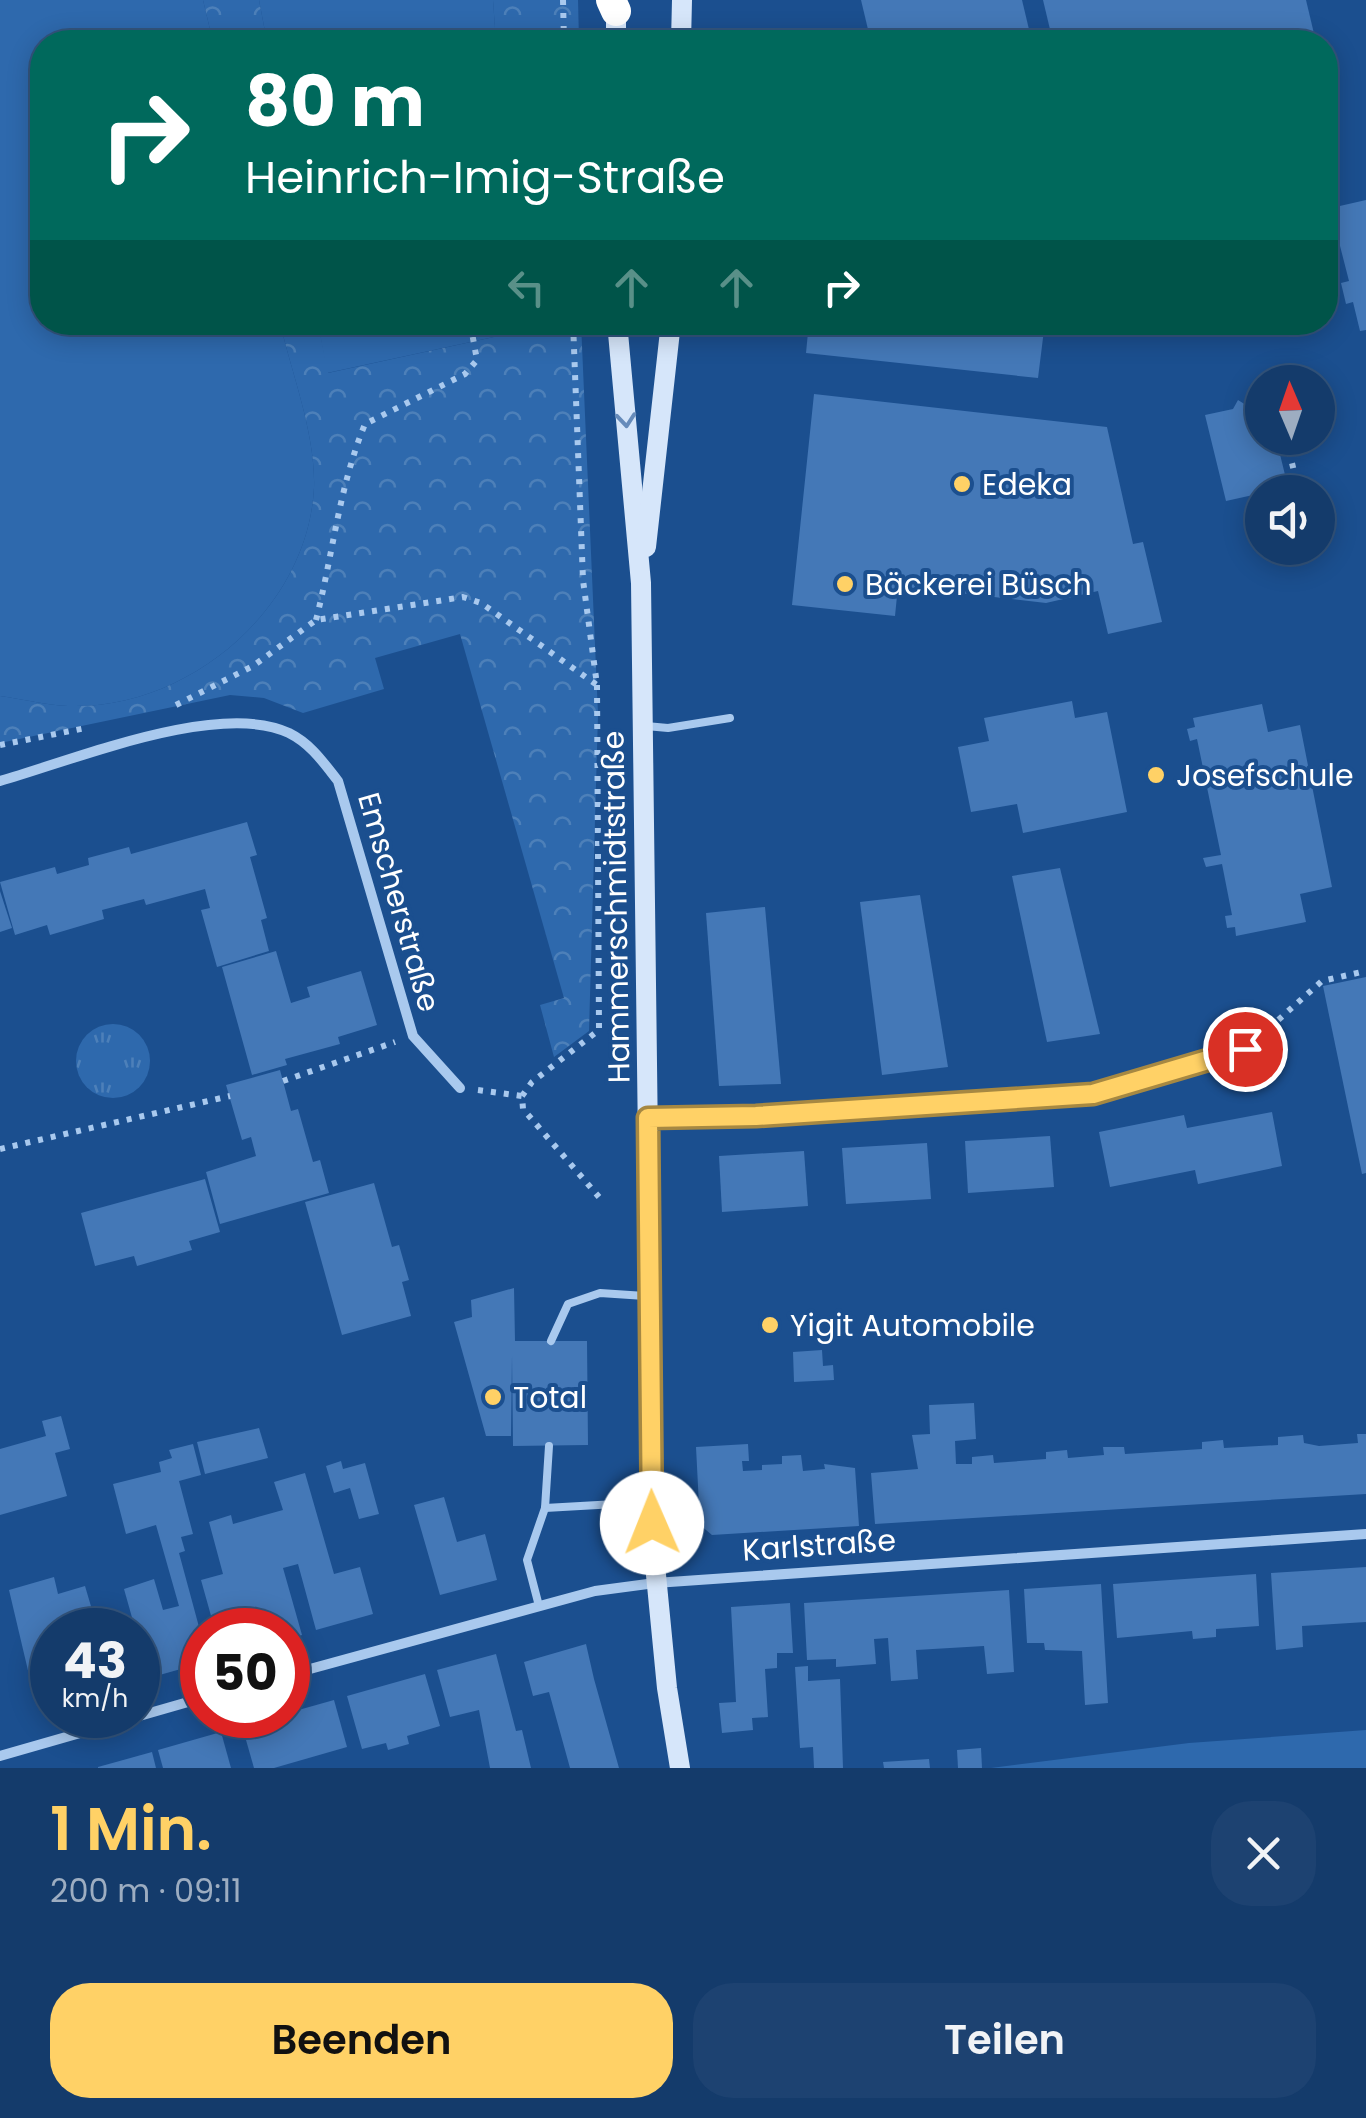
<!DOCTYPE html>
<html lang="de">
<head>
<meta charset="utf-8">
<style>
	:root { --surface:#143b6b; --page:#1d4271; --text:#f1f3f6; --muted:#9dadc1; --line:#33557e; --accent:#ffd166 }
	body { margin:0; font-family:Poppins,sans-serif; background:var(--page); color:var(--text); height:100vh; display:flex; flex-direction:column; font-size:38px; white-space:nowrap }
	* { box-sizing:border-box; margin:0 }
	p { font-size:32px; color:var(--muted) }
	.icon { flex:none; width:55px; height:55px; fill:none; stroke:currentColor; stroke-width:2; stroke-linecap:round; stroke-linejoin:round }
	.map { position:relative; height:1768px; overflow:hidden }
	.details { display:flex; flex-direction:column; background:var(--surface); flex:1 }
	.details>* { flex:none }
	.top-card { position:absolute; left:30px; top:30px; width:1308px; height:305px; border-radius:40px; box-shadow:0 5px 25px #0003,0 0 0 2px var(--line); background:#00695c; color:#fff; overflow:hidden }
	.needle { width:65px; rotate:358deg }
	.tools { position:absolute; left:1245px; top:365px; display:grid; gap:20px }
	.tools a { display:grid; place-items:center; width:90px; height:90px; border-radius:50%; background:var(--surface); box-shadow:0 5px 25px #0003,0 0 0 2px var(--line); font-size:50px }
	.speed { position:absolute; left:30px; top:1608px; display:flex; gap:20px; font-size:50px; font-weight:700; text-align:center }
	.speed>* { display:grid; place-content:center; width:130px; height:130px; border-radius:50%; background:var(--surface); box-shadow:0 5px 25px #0003,0 0 0 2px var(--line); line-height:1 }
	.speed small { font-size:25px; font-weight:400 }
	.speed .limit { border:15px solid #d22; background:#fff; color:#111 }
	.pin { position:absolute; display:grid; place-items:center; width:85px; height:85px; color:#fff; margin:-42px; border:5px solid #fff; border-radius:50%; box-shadow:0 2px 10px #0007 }
	.me { position:absolute; width:110px; margin:-55px; rotate:359deg; stroke-linejoin:round; filter:drop-shadow(0 0 8px #0008) }
	.turn { display:flex; align-items:center; gap:35px; height:210px; padding:0 50px; font-size:45px }
	.turn .icon { width:130px; height:130px; stroke-width:2.5 }
	.turn b { display:block; font-size:70px; line-height:85px }
	.lanes { display:flex; align-items:center; height:95px; padding:0 50px; background:#0003; justify-content:center; gap:50px; direction:ltr }
	.lanes .off { opacity:.35 }
	.round { display:grid; place-items:center; flex:none; width:105px; height:105px; border-radius:40px; background:var(--page) }
	.overview { display:flex; align-items:center; justify-content:space-between; height:170px; padding:0 50px }
	h1 { font-size:60px; font-weight:600; line-height:75px; color:var(--accent) }
	.primary-button { display:flex; gap:20px; margin-top:auto; padding:20px 50px }
	.primary-button a { flex:1; height:115px; border-radius:40px; background:var(--accent); color:#111; font-size:40px; font-weight:600; line-height:115px; text-align:center }
	.primary-button a+a { background:var(--page); color:var(--text) }
	.map>svg:first-child { display:block }
	.green { fill:#2e69ad }
	.forest { fill:url(#forest-crowns) }
	.park { fill:url(#park-tufts) }
	.building { fill:#4478b7 }
	.lines { fill:none; stroke-linecap:round; stroke-linejoin:round }
	.path { stroke:#a9c9ee; stroke-width:6; stroke-dasharray:5 8; stroke-linecap:butt }
	.service { stroke:#a9c9ee; stroke-width:8 }
	.minor { stroke:#a9c9ee; stroke-width:10 }
	.secondary { stroke:#d6e6fa; stroke-width:20 }
	.motorway { stroke:#fff; stroke-width:30 }
	.oneway { stroke:#668bba }
	.route-casing { stroke:#a68842; stroke-width:25 }
	.route { stroke:#ffd166; stroke-width:18 }
	.poi-dot { fill:#ffd166; stroke:#1b4f8f; stroke-width:4 }
	.labels { text-anchor:middle; dominant-baseline:central; stroke-width:8; stroke-linejoin:round; paint-order:stroke }
	.poi-label { font-size:30px; fill:#fff; stroke:#1b4f8f; text-anchor:start }
	.street-label { font-size:30px; fill:#fff; stroke:#1b4f8f }
</style>
</head>
<body>
<div class="map">
<svg width="1366" height="1768" viewBox="0 0 1366 1768">
	<defs>
		<pattern id="forest-crowns" width="20" height="18" patternUnits="userSpaceOnUse" patternTransform="scale(2.5)"><rect width="20" height="18" fill="#2e69ad"/><path d="M2 6a3 3 0 1 1 6 0M12 15a3 3 0 1 1 6 0" fill="none" stroke="#4d80b9"/></pattern>
		<pattern id="park-tufts" width="24" height="20" patternUnits="userSpaceOnUse" patternTransform="scale(2.5)"><rect width="24" height="20" fill="#2e69ad"/><path d="M3 7l-1-3M5 7V3M7 7l1-3M15 17l-1-3M17 17v-4M19 17l1-3" fill="none" stroke="#4d80b9"/></pattern>
	</defs>
	<rect width="100%" height="100%" fill="#1b4f8f"/>
	<g class="green">
		<path d="M0,0H203L213,42H42V322L280,323C292,374 316,435 314,488C308,608 189,710 68,706C46,705 22,699 0,696Z"/>
		<path d="M259,0H493L496,42H267Z"/>
		<path d="M521,322L522,331L327,373L318,323Z"/>
		<path d="M1366,1730V1768H991L1189,1743Z"/>
	</g>
	<g class="forest">
		<path d="M203,0H259L267,42H213Z"/>
		<path d="M493,0H578L579,42H496Z"/>
		<path d="M280,323H318L328,373L521,331V323H581L598,714L589,1031L554,1057L540,1005L564,998L460,634L375,658L384,689L303,713L264,698L230,695L0,743V696C22,699 46,705 68,706C189,710 308,608 314,488C316,435 292,374 280,323Z"/>
	</g>
	<circle class="park" cx="113" cy="1061" r="37"/>
	<g class="building">
		<path d="M861,0H1022L1032,42H871Z"/>
		<path d="M1043,0H1306L1316,42H1053Z"/>
		<path d="M1366,200V330L1360,331L1353,302L1346,304L1341,283L1349,281L1339,242L1332,243L1328,224L1335,222L1331,208Z"/>
		<path d="M809,322H1045L1038,378L806,353Z"/>
		<path d="M814,394L1107,427L1133,544L1143,542L1162,622L1108,634L1098,591L1046,603L898,586L895,616L792,605Z"/>
		<path d="M1238,400L1246,405L1262,401V438H1276L1288,487L1262,492L1261,500L1253,495L1226,501L1205,415L1233,409Z"/>
		<path d="M1072,701L1075,718L1107,712L1127,812L1023,833L1017,804L971,812L958,747L989,741L984,718Z"/>
		<path d="M1262,704L1268,732L1300,725L1332,887L1300,894L1306,922L1236,936L1235,927L1227,928L1225,916L1232,915L1222,864L1206,867L1203,858L1221,855L1197,739L1190,741L1187,729L1195,727L1193,718Z"/>
		<path d="M247,822L257,855L250,857L267,918L261,920L269,951L217,967L201,910L210,908L205,889L146,905L144,899L102,910L104,919L50,935L47,925L15,935L0,882L55,867L57,874L89,865L88,858L129,847L131,854Z"/>
		<path d="M1060,868L1100,1034L1047,1042L1012,876Z"/>
		<path d="M0,891L12,928L0,932Z"/>
		<path d="M920,895L948,1067L882,1075L860,902Z"/>
		<path d="M765,907L781,1084L719,1086L706,913Z"/>
		<path d="M276,951L291,1003L310,997L307,987L361,971L377,1025L338,1037L340,1044L285,1059L287,1065L252,1075L222,967Z"/>
		<path d="M1366,977V1173L1362,1174L1323,986Z"/>
		<path d="M280,1070L291,1111L298,1109L313,1162L320,1160L329,1193L220,1224L206,1172L256,1156L251,1137L242,1140L226,1085Z"/>
		<path d="M1272,1112L1282,1166L1198,1184L1195,1170L1110,1187L1099,1132L1184,1115L1187,1128Z"/>
		<path d="M1050,1136L1054,1187L968,1193L965,1141Z"/>
		<path d="M927,1143L931,1199L846,1204L842,1148Z"/>
		<path d="M804,1151L808,1206L722,1212L719,1156Z"/>
		<path d="M205,1179L220,1232L189,1241L192,1250L137,1266L134,1256L95,1266L81,1213Z"/>
		<path d="M374,1183L392,1247L399,1245L409,1280L402,1282L411,1316L342,1335L305,1202Z"/>
		<path d="M514,1288L515,1341H587L588,1445L513,1446L512,1356L511,1436H486L454,1322L472,1317L471,1300Z"/>
		<path d="M822,1350L823,1366L833,1365L834,1380L794,1382L793,1352Z"/>
		<path d="M974,1403L976,1439L955,1441L956,1464H972V1457L993,1455L994,1463L1046,1459V1452L1067,1450L1068,1458L1104,1455L1103,1447H1124L1125,1454L1202,1449V1442L1223,1440L1224,1448L1278,1445V1437L1303,1435L1304,1443L1319,1446L1358,1443L1357,1434H1366V1494L875,1524L871,1473L918,1469L912,1435L930,1434L929,1405Z"/>
		<path d="M61,1416L70,1449L55,1453L67,1496L0,1515V1449L46,1436L42,1421Z"/>
		<path d="M259,1428L268,1458L205,1474L197,1442Z"/>
		<path d="M193,1444L201,1475L179,1481L193,1534L181,1537L185,1551L179,1553L202,1638V1663L149,1678L124,1589L154,1579L163,1610L179,1606L156,1525L126,1534L113,1484L161,1472L159,1462L172,1458L169,1450Z"/>
		<path d="M748,1444L749,1461H742L743,1471L762,1470V1465L782,1464V1456L801,1455L803,1471L825,1469L824,1464L855,1468L859,1526L712,1535L700,1525L696,1447Z"/>
		<path d="M341,1461L343,1469L365,1463L379,1514L359,1519L350,1488L334,1493L326,1466Z"/>
		<path d="M305,1473L334,1574L360,1567L373,1614L316,1630L298,1564L283,1568L302,1635L288,1639V1630H215L201,1580L223,1574L209,1522L231,1515L233,1524L283,1510L274,1482Z"/>
		<path d="M444,1497L457,1542L485,1534L497,1580L440,1595L414,1505Z"/>
		<path d="M1366,1567V1622L1302,1626L1303,1647L1276,1650L1271,1573Z"/>
		<path d="M1256,1574L1259,1626L1216,1629V1637L1193,1639L1192,1631L1117,1638L1113,1584Z"/>
		<path d="M54,1577L58,1594L85,1586L98,1630H52V1681L36,1686L34,1677L30,1679L9,1590Z"/>
		<path d="M1101,1584L1108,1703L1085,1705L1082,1651L1045,1650L1044,1643H1027L1024,1589Z"/>
		<path d="M1009,1590L1014,1672L987,1674L984,1646L916,1650L918,1679L891,1681L888,1638L874,1639L876,1664L836,1667V1659L807,1660L804,1603Z"/>
		<path d="M790,1603L793,1653H777V1668L765,1669L768,1717L752,1718L753,1730L722,1733L719,1703L736,1702L731,1607Z"/>
		<path d="M586,1644L594,1679L619,1768H570L549,1692L533,1696L524,1662Z"/>
		<path d="M496,1654L516,1731L522,1730L531,1768H490L479,1710L450,1717L437,1670Z"/>
		<path d="M808,1666V1681L840,1679L843,1768H814L813,1747L800,1748L795,1667Z"/>
		<path d="M425,1674L440,1726L407,1736L409,1744L388,1750L386,1743L362,1749L347,1696Z"/>
		<path d="M334,1700L347,1747L274,1768H254L242,1726Z"/>
		<path d="M221,1732L231,1768H163L158,1750Z"/>
		<path d="M981,1748L982,1768H958L957,1750Z"/>
		<path d="M152,1752L156,1768H98V1767Z"/>
		<path d="M929,1759L930,1768H884L883,1762Z"/>
	</g>
	<g class="lines">
		<g class="path">
			<path d="M563,0L564,42"/>
			<path d="M1295,382L1304,380L1309,371"/>
			<path d="M1286,438L1297,484"/>
			<path d="M316,620C333,554 339,487 365,424L465,374L477,360L470,322"/>
			<path d="M176,705L253,666L316,620L463,597L481,603L597,685L583,580L573,322"/>
			<path d="M0,745L86,728"/>
			<path d="M1259,1037L1322,981L1366,971"/>
			<path d="M283,1081L395,1042"/>
			<path d="M478,1090L522,1096L523,1109L599,1197"/>
			<path d="M522,1096L532,1082L599,1030L597,685"/>
			<path d="M0,1149L230,1096"/>
		</g>
		<g class="service">
			<path d="M646,726L668,728L730,718"/>
			<path d="M551,1341L568,1304L600,1293L645,1296"/>
			<path d="M545,1508L651,1502"/>
			<path d="M539,1606L527,1560L545,1508L549,1446"/>
		</g>
		<g class="minor">
			<path d="M0,781C74,760 219,700 289,733C311,744 323,762 338,781L413,1036L460,1088"/>
			<path d="M648,1118L756,1116L1093,1094L1245,1049"/>
			<path d="M288,1675L595,1591L655,1583L1366,1534"/>
			<path d="M0,1756L202,1698"/>
		</g>
		<g class="secondary">
			<path d="M616,42V0"/>
			<path d="M681,42L682,0"/>
			<path d="M617,322L641,583L653,1544L667,1688L680,1768"/>
			<path d="M646,547L671,322"/>
		</g>
		<path class="motorway" d="M611,0L616,11"/>
	</g>
	<defs><path id="oneway-chevron" d="M-2-3.5L2.5 0L-2 3.5" fill="none" stroke-width="1.6" stroke-linecap="round" stroke-linejoin="round" transform="scale(2.5)"/></defs>
	<use class="oneway" href="#oneway-chevron" transform="translate(626 420) rotate(85)"/>
	<g class="lines">
		<defs>
			<path id="route" d="M652,1523L648,1118L756,1116L1093,1094L1245,1049"/>
		</defs>
		<use href="#route" class="route-casing"/>
		<use href="#route" class="route"/>
	</g>
	<g class="poi-dot">
		<circle cx="962" cy="484" r="10"/>
		<circle cx="845" cy="584" r="10"/>
		<circle cx="1156" cy="775" r="10"/>
		<circle cx="770" cy="1325" r="10"/>
		<circle cx="493" cy="1397" r="10"/>
	</g>
	<g class="labels">
		<g class="poi-label">
			<text x="982" y="484">Edeka</text>
			<text x="865" y="584">Bäckerei Büsch</text>
			<text x="1176" y="775">Josefschule</text>
			<text x="790" y="1325">Yigit Automobile</text>
			<text x="513" y="1397">Total</text>
		</g>
		<g class="street-label">
			<text transform="translate(399 902) rotate(74)">Emscherstraße</text>
			<text transform="translate(616 907) rotate(-91)">Hammerschmidtstraße</text>
			<text transform="translate(819 1545) rotate(-4)">Karlstraße</text>
		</g>
	</g>
</svg>
<div class="tools">
<a><svg class="needle" viewBox="-14 -14 28 28"><path d="M0-13l5 13h-10z" fill="#e53935"/><path d="M0 13l5-13h-10z" fill="#9dadc1"/></svg></a>
<a><svg class="icon" aria-label="sound" viewBox="0 0 24 24"><path d="M4 9h4l5-4v14l-5-4H4zM17 9q2 3 0 6"/></svg></a>
</div>
<div class="speed"><div>43<small>km/h</small></div><div class="limit">50</div></div>
<div class="pin" style="left:1245px;top:1049px;background:#d93025"><svg class="icon" aria-label="arrive" viewBox="0 0 24 24"><path d="M6 21V4h12l-3 4 3 4H6"/></svg></div>
<svg class="me" style="left:652px;top:1523px" viewBox="-20 -20 40 40"><circle r="19" fill="#fff"/><path d="M0-13L10 11 0 6-10 11z" fill="#ffd166"/></svg>
<div class="top-card">
<div class="turn"><svg class="icon" aria-label="right" viewBox="0 0 24 24"><path d="M7 20v-9h11M14 6l5 5-5 5"/></svg><div><b>80 m</b>Heinrich-Imig-Straße</div></div>
<div class="lanes"><svg class="icon off" aria-label="left" viewBox="0 0 24 24"><path d="M17 20v-9H6M10 6l-5 5 5 5"/></svg><svg class="icon off" aria-label="ahead" viewBox="0 0 24 24"><path d="M12 20V5M6 11l6-6 6 6"/></svg><svg class="icon off" aria-label="ahead" viewBox="0 0 24 24"><path d="M12 20V5M6 11l6-6 6 6"/></svg><svg class="icon" aria-label="right" viewBox="0 0 24 24"><path d="M7 20v-9h11M14 6l5 5-5 5"/></svg></div>
</div>
</div>
<section class="details">
<div class="overview"><div><h1>1 Min.</h1><p>200 m · 09:11</p></div><a class="round"><svg class="icon" aria-label="close" viewBox="0 0 24 24"><path d="M6 6l12 12M18 6L6 18"/></svg></a></div>
<div class="primary-button"><a>Beenden</a><a>Teilen</a></div>
</section>
</body>
</html>
